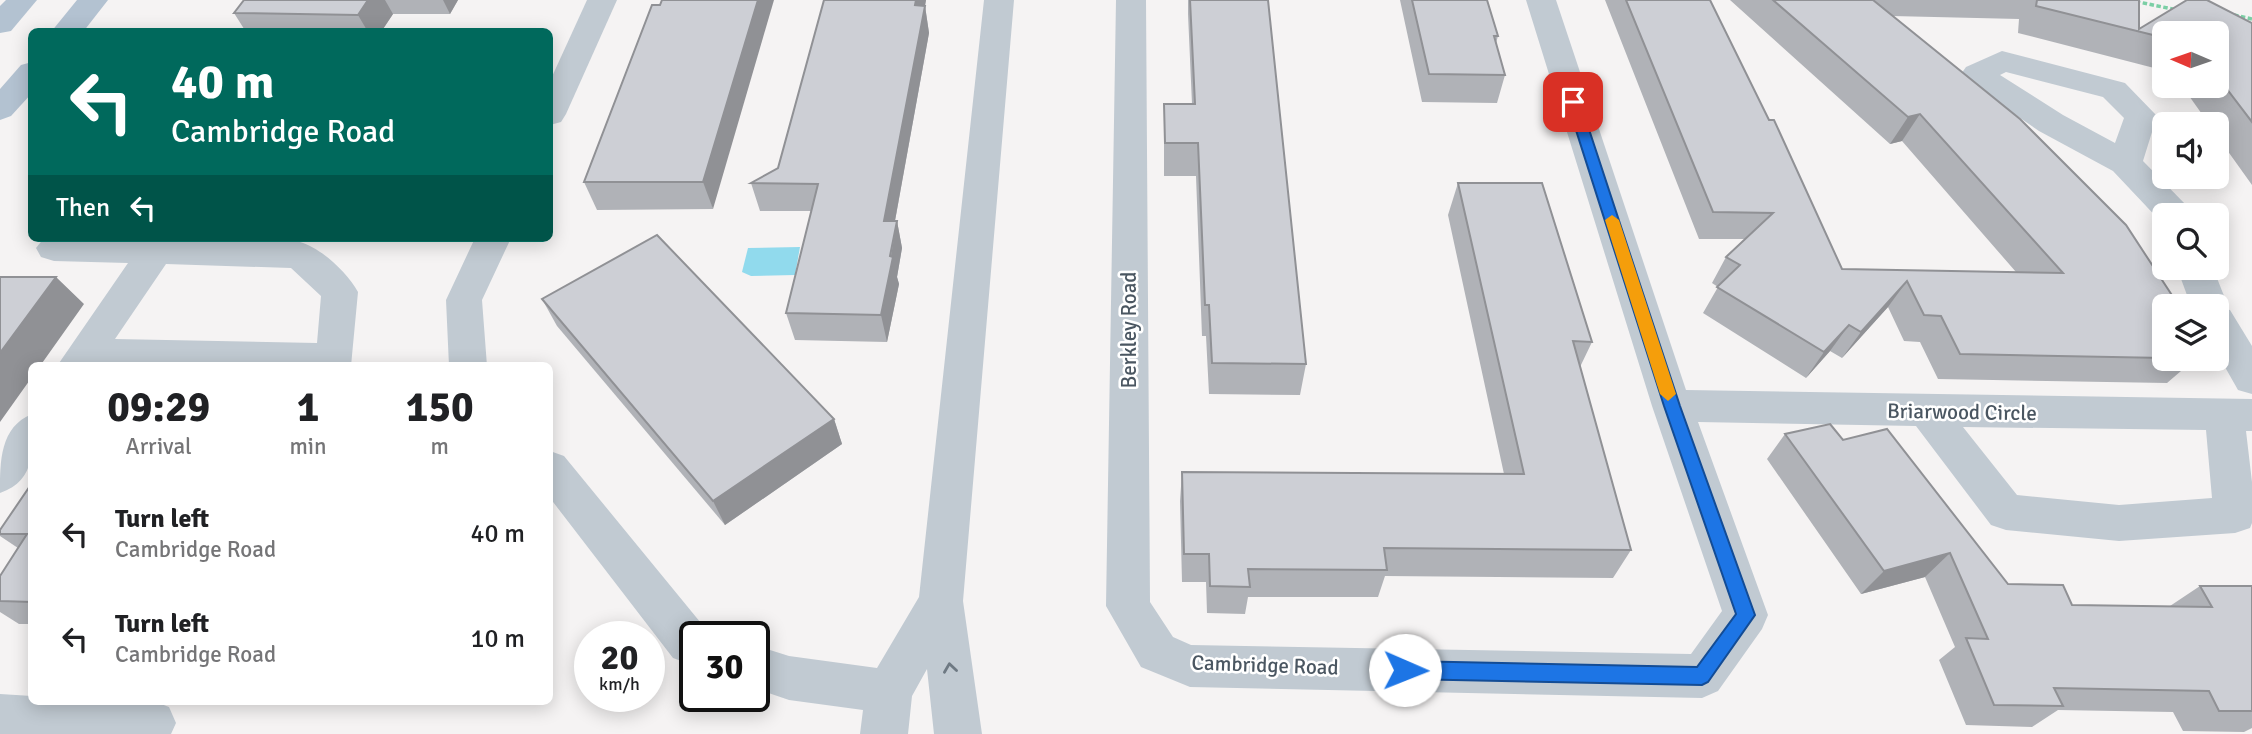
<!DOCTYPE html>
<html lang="en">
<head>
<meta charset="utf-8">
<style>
	:root { --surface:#fff; --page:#f6f6f6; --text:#202124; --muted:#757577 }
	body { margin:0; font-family:Signika,sans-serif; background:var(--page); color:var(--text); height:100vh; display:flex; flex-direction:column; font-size:26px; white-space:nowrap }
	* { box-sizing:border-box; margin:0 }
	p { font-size:23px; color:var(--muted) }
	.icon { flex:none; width:38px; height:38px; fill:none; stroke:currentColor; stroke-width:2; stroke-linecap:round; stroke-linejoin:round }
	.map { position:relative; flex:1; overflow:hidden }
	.side { position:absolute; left:28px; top:362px; width:525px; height:343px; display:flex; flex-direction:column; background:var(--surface); border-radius:10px; box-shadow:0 4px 18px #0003 }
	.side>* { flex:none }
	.guide { position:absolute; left:28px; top:28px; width:525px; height:214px; border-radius:10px; box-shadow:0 4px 18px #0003; background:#00695c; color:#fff; overflow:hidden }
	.needle { width:46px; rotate:272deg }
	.tools { position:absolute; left:2152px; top:21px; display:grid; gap:14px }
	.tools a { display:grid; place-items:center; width:77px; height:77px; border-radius:10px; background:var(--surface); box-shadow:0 4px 18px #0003; font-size:35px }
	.speed { position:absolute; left:574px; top:621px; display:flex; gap:14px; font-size:35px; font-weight:700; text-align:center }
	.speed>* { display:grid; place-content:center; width:91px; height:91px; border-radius:50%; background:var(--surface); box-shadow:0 4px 18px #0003; line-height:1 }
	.speed small { font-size:18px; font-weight:400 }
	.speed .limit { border:4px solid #111; border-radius:10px; background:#fff; color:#111 }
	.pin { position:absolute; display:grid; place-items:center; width:60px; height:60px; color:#fff; margin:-30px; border-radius:14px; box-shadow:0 4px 10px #0006 }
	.me { position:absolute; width:77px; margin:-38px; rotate:91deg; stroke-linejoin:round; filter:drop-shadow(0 0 5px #0008) }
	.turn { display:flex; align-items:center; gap:24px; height:147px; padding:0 28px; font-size:32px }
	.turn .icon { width:91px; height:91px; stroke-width:2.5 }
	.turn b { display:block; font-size:49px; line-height:60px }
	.then { display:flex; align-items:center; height:66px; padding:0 28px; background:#0003; gap:14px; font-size:26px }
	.eta { display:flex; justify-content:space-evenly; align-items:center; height:119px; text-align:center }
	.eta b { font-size:42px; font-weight:700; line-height:49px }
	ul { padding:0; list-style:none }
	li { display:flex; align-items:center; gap:21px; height:105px; padding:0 28px }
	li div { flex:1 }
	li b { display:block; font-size:26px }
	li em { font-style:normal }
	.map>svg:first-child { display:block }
	.water { fill:#91daed }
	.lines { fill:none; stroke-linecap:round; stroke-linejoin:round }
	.path { stroke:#7bcfa5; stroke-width:3.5; stroke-dasharray:4.5 2.5; stroke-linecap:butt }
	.minor { fill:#c1cad2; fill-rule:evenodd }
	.major { fill:#b3c2d1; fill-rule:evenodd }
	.wall { fill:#b0b2b7 }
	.shaded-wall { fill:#909195 }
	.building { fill:#cdcfd5; stroke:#909195; stroke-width:2 }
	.oneway { stroke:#6e7983 }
	.route { fill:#1d75e5; stroke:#134c95; stroke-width:2 }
	.slow { fill:#f59e0b }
	.labels { text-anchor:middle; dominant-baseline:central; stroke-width:5; stroke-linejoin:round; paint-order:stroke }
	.street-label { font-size:21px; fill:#4a5661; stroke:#fff }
</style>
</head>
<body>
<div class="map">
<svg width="2252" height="734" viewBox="0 0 2252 734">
	<rect width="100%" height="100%" fill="#f5f3f3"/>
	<path class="water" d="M800,247L795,275L751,276L742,272L748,248Z"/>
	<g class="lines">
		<g class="path">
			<path d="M2129,0L2177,10"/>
			<path d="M2234,15L2252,19"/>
		</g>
		<g class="minor">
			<path d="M587,0H617L566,114L561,122L550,125V81Z"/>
			<path d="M984,0H1014L963,601L982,734H934L927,669L912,696L908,734H860L863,710L789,700L754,688V645L789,656L877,668L919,597Z"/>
			<path d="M1116,0H1146L1150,602L1173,637L1191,645L1691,654L1722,611L1652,406L1526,0H1556L1686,390L2252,399V431H2246L2252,482V523L2250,528L2235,533L2119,541L2006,530L1991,525L1916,426L1698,422L1768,615L1762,629L1718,691L1702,698L1190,687L1141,667L1106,606ZM1963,427L2206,430L2212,498L2119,505L2017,495Z"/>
			<path d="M2002,51L2125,83L2157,116L2143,161L2187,206L2192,215H2165V224H2163L2113,171L2039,131L1966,81L1961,74L1966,67ZM2006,72L2103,97L2124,118L2115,143L2063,115L2000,75Z"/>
			<path d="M44,238L300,242C321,248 347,272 358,292L351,366H57L128,263L54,261L41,257L36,248ZM166,264L291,268L321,296L317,343L115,339Z"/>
			<path d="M475,238H511L482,300L487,366H449L446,300Z"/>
			<path d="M2177,268H2213L2228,306L2226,309L2230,310L2252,346V394L2238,390L2217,353V306H2191Z"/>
			<path d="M32,414C32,447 38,480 0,493C0,461 0,427 32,414Z"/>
			<path d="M550,451L564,456L705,628L711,630L714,637H695V666L673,658L550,498Z"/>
			<path d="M0,694L32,696V702H156L169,707L176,723L171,734H0Z"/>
		</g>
		<g class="major">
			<path d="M6,0H37L11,31L0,33V6Z"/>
			<path d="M77,0H108L83,32H51Z"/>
			<path d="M32,62V93L11,116L0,120V89L21,65Z"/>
		</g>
	</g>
	<g class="wall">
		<path d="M244,0H458L450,14H393L381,32H246L234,13Z"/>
		<path d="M824,0H926L925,6L929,33L895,221H897L902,248L897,277L899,284L887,342L795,340L786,313L811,211H760L751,183L778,168Z"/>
		<path d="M1188,0H1268L1306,364L1300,395L1209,394L1206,336H1202L1196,176H1164V104H1192L1188,14Z"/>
		<path d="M1400,0H1487L1498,36L1496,43L1505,75L1497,103L1422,102Z"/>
		<path d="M1605,0H1710L1842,269L2016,272L1902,141L1890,144L1730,0H2139V29L2252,23V185L2217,136V124H2209L2182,86H2217V33H2165V73L2158,69L2018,33L2019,19L1892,16L2165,306V359H2195L2167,383L1938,379L1920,342L1904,341L1888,307L1842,358L1830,351L1806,378L1703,313L1718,287L1712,283L1726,257L1745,239H1699Z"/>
		<path d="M660,5L713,209L597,210L584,182Z"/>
		<path d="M1458,183L1592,342L1580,367L1631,550L1613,578L1385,576L1378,597H1248L1245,614L1207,613L1206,582H1182L1180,501L1182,472L1504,474L1448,215Z"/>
		<path d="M542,299L834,419L842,444L725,525L557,326Z"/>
		<path d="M1785,434L1843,440L2008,584L2072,605L2170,606L2200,586H2252V728L2244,732L2183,731L2173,712L2058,710L2032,727L1966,725L1939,660L1955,647L1925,577L1861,594L1767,459Z"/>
		<path d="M32,483V624H19L0,612V576L18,548L0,536V530Z"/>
	</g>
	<g class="shaded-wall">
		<path d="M368,0H385L393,14L381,32H368L358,15Z"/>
		<path d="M443,0H458L450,14Z"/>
		<path d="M758,0H774L713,209L703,182Z"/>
		<path d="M916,0H926L920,33L915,5Z"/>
		<path d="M925,6L929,33L890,248L884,221Z"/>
		<path d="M1920,114L1902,141L1890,144L1908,117Z"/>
		<path d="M897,221L902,248L897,277L899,284L887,342L881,315Z"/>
		<path d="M56,277L84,304L40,366H32V377L0,422V353Z"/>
		<path d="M1907,281L1888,307L1842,358L1861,332Z"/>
		<path d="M1849,325L1830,351L1806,378L1824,352Z"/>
		<path d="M834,419L842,444L725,525L713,501Z"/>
		<path d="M1950,553L1925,577L1861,594L1884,571Z"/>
	</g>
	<g class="building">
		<path d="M244,0H368L358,15L234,13Z"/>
		<path d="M662,0H758L703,182H584L652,5H660Z"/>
		<path d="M824,0H916L915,5L925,6L884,221H897L890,256L893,257L881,315L786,313L818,184L751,183L778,168Z"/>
		<path d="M1190,0H1268L1306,364L1212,363L1209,305H1205L1198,143H1165L1164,104H1195Z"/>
		<path d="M1412,0H1487L1498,36H1494L1505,75L1429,74Z"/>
		<path d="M1626,0H1710L1769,120H1774L1842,269L2063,273L1920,114L1908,117L1773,0H1873L2020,119L2126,225L2179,306H2165V358L1960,354L1941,316L1924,315L1907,281L1861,332L1849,325L1824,352L1717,287L1740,265L1726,257L1773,213L1713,212Z"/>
		<path d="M2037,0H2139V29L2187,0H2207L2252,23V122L2217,76V33H2165V38L2036,6Z"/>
		<path d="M1458,183H1542L1592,342L1573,341L1631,550L1384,548L1387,570L1248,569L1250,587L1210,586L1209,554H1184L1182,472L1524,474Z"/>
		<path d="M657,235L834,419L713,501L542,299Z"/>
		<path d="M0,277H56L0,353Z"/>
		<path d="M1830,424L1843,440L1887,429L2008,584L2063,585L2072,605L2212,607L2200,586H2252V711H2219L2209,691L2054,688L2063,706L1994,705L1966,638L1988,639L1950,553L1884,571L1785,434Z"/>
		<path d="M32,483V602L0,601V576L27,534H0V530Z"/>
	</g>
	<defs><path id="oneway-chevron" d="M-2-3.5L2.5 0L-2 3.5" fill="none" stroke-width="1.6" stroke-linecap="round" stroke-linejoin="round" transform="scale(1.75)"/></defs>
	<use class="oneway" href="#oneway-chevron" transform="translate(950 668) rotate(-98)"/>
	<path class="route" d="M1573,97L1580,102L1680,406L1755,615L1708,682L1702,685L1405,679L1399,676L1396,670L1399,663L1405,661L1697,667L1736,614L1664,406L1567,102Z"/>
	<path class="slow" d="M1612,215L1619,220L1676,394L1668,401L1660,394L1605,220Z"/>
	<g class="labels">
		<g class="street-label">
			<text transform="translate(1129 330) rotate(-90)">Berkley Road</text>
			<text transform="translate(1962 412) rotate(1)">Briarwood Circle</text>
			<text transform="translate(1265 665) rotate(2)">Cambridge Road</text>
		</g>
	</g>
</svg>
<div class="tools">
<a><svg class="needle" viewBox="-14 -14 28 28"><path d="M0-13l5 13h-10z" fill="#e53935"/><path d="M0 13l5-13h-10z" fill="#757577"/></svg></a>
<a><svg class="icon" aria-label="sound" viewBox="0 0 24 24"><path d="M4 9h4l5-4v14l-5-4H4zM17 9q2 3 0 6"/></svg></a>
<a><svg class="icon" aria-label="search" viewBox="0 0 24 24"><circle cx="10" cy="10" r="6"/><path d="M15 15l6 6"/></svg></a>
<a><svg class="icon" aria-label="layers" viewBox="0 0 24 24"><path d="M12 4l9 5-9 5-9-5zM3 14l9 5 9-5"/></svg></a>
</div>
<div class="speed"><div>20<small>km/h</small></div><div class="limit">30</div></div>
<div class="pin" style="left:1573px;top:102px;background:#d93025"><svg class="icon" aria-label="arrive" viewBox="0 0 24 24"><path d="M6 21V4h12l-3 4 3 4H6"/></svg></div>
<svg class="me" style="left:1405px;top:670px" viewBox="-20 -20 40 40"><circle r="19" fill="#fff"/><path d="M0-13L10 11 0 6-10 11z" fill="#1d75e5"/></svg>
<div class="guide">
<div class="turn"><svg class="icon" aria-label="left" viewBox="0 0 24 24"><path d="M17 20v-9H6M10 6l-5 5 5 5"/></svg><div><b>40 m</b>Cambridge Road</div></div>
<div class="then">Then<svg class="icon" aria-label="left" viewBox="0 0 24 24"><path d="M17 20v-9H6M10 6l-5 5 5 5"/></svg></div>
</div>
<section class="side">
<div class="eta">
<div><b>09:29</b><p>Arrival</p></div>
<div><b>1</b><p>min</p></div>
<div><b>150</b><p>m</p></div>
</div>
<ul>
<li><svg class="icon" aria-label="left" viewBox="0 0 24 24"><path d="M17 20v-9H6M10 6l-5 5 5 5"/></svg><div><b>Turn left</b><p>Cambridge Road</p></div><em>40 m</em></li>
<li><svg class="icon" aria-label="left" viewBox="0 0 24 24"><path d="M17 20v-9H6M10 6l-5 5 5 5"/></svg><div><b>Turn left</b><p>Cambridge Road</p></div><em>10 m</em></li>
</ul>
</section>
</div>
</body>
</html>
